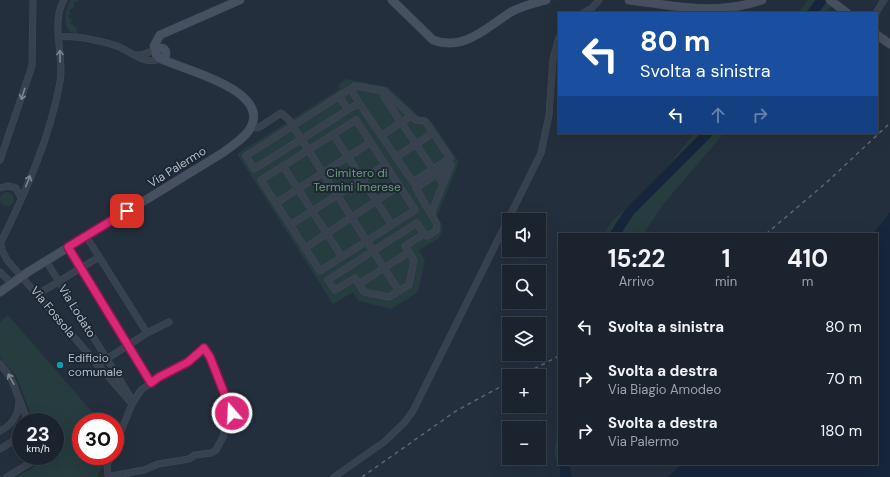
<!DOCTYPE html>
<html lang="it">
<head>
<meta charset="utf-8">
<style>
	:root { --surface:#1b232e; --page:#282f3a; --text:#f1f3f6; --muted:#a0a4aa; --line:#39404a }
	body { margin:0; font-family:"DM Sans",sans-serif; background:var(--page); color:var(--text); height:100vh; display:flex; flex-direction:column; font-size:15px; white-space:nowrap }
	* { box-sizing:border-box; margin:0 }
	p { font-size:13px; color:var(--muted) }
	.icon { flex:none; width:22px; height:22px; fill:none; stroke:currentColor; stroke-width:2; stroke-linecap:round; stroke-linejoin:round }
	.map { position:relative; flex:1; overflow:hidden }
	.details { position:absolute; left:558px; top:233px; width:320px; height:232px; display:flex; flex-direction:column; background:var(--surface); border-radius:0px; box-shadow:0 4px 16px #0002,0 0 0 1px var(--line) }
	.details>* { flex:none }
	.banner { position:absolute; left:558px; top:12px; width:320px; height:122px; border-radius:0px; box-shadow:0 4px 16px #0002,0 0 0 1px var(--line); background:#1a4fa0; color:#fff; overflow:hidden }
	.controls { position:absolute; left:502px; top:213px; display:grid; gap:8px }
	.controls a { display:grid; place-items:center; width:44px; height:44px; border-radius:0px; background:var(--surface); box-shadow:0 4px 16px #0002,0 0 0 1px var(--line); font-size:20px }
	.speed { position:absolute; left:12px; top:413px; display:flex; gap:8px; font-size:20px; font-weight:700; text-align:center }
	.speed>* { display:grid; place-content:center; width:52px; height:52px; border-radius:50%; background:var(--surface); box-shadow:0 4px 16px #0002,0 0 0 1px var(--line); line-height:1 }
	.speed small { font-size:10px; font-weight:400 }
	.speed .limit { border:6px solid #d22; background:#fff; color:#111 }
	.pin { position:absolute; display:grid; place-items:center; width:34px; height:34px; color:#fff; margin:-17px; border-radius:8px; box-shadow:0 2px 6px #0006 }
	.me { position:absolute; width:44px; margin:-22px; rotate:341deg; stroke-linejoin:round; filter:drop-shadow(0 0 3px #0008) }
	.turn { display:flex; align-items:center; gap:14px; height:84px; padding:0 16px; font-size:18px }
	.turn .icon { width:52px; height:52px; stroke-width:2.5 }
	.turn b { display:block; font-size:28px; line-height:34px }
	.lanes { display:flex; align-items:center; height:38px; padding:0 16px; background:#0003; justify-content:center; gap:20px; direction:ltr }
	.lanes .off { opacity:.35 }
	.eta { display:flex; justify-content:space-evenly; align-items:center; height:68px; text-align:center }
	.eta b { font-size:24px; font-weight:700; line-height:28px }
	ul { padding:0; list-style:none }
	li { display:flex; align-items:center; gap:12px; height:52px; padding:0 16px }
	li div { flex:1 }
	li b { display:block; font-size:15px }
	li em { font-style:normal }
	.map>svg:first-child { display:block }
	.green { fill:#263c3f }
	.water { fill:#17263c }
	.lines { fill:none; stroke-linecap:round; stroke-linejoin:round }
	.river { stroke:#17263c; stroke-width:10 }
	.street-casing { stroke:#414a57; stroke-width:7 }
	.secondary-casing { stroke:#414a57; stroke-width:9 }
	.street { stroke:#38414e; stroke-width:6 }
	.secondary { stroke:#465061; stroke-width:8 }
	.rail { stroke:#5a6575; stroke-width:1.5; stroke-dasharray:4 4; stroke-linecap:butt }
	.oneway { stroke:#7c8592 }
	.route-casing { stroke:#8e194d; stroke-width:10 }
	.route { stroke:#db2777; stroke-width:7 }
	.culture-dot { fill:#0f9aa8; stroke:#1d2633; stroke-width:1.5 }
	.labels { text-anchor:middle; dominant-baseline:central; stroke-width:4; stroke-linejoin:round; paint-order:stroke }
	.street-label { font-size:12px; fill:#b4bcc9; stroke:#1d2633 }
	.park-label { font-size:12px; fill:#6b9a76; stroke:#1d2633 }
	.poi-label { font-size:12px; fill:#b4bcc9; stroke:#1d2633; text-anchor:start }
</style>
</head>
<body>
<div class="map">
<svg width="890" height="477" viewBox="0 0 890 477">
	<rect width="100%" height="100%" fill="#242f3e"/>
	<g class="green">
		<path d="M71,0H79L73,3L75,6L69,11L71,14L68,16L72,21L70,23L77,28L76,34L69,31C63,23 65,8 71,0Z"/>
		<path d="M808,0H836L826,13H798Z"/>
		<path d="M345,79L388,87L420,117L432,122L459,162L437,216L443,228L439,238L419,250L425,260L418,292L391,309L359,301L353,292L333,304L237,154L340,89L338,86Z"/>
		<path d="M695,133H724L665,202L643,234H620L629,217L624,213L611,234H604L610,224L669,164Z"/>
		<circle cx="7" cy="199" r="7"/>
		<path d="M8,315L98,419V422H81V456H107L97,477H17L50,458L49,456H55V422H34L16,376L0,358V322Z"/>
		<path d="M559,421V459L557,462L554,451Z"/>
	</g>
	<g class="water">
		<path d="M630,211L620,234H611L624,213Z"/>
		<path d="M890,212V477H668L682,464H877V234H873Z"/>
		<path d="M560,464H572L570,468L573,477H560Z"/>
	</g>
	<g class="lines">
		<g class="river">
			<path d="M812,13L822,0"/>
			<path d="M615,234L630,211L708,133"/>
		</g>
		<defs>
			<g id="street">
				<path d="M583,13L592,8L599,0"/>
				<path d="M876,13L884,0"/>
				<path d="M59,37C75,35 102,41 117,46C132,52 146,67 163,58"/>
				<path d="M136,55H142L157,49"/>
				<path d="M355,86L384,91L416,120L425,121L450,158L413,182L359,103L254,169L246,156Z"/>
				<path d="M351,89L359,103"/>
				<path d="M384,91V97L443,184L431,214L437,224L436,231L427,236L424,234"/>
				<path d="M339,96L348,110"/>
				<path d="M356,120L415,210L320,271L261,180Z"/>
				<path d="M251,127L258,128L281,113L289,120L373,251L328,280L335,290L355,278L364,292L389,297L409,285L414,260L405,246L424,234L417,223L373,251L384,268L359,284"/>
				<path d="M333,134L392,225"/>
				<path d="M381,136L411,116"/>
				<path d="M396,157L433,133"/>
				<path d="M0,160L32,66L33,0"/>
				<path d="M283,166L342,257"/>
				<path d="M0,188L8,186L16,188L21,198"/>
				<path d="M276,203L371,142"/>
				<path d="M431,214L416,188L451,165L443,184"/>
				<path d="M290,225L385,165"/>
				<path d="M86,236L147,333"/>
				<path d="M0,239L2,250L7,260L132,404"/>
				<path d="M1,242C26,191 50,138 60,82C65,56 50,24 64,0"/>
				<path d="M68,247L151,383"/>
				<path d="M305,248L399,186"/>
				<path d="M46,261L133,401"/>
				<path d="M0,272L11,283"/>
				<path d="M399,291L384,268L409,252"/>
				<path d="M38,294L99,257"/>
				<path d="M0,364L11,378L28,422"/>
				<path d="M97,365L147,333L169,322"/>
				<path d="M0,431C12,425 19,414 19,401"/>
				<path d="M0,449L21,436"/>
				<path d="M111,456L107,465L108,475L111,476L144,470L158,464L189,459L195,455L211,453L216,450L224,435L222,424L231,415L232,411L210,357L204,348L188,362L159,377L141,390L132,404L115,446"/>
				<path d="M7,477L41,456"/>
				<path d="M334,477L384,442L404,423L413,411L541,153L549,115L553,59L559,37"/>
			</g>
			<g id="secondary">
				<path d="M392,0L433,40C464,52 487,27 511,12C522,6 534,3 546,0"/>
				<path d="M629,0C675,6 716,16 762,0"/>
				<path d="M830,0L847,13"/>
				<path d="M877,35L890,44"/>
				<circle cx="161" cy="53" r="5"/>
				<path d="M156,54L154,46L160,35L240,0"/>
				<path d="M0,292L28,272L224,152C233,145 246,137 251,127C270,89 181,69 159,58"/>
			</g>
		</defs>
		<use href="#street" class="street-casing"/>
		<use href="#secondary" class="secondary-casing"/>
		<use href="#street" class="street"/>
		<use href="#secondary" class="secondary"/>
		<g class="rail">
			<path d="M766,234L826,183L890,123"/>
			<path d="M520,376L559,356"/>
			<path d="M362,477L456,411L509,382"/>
		</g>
	</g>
	<defs><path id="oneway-shaft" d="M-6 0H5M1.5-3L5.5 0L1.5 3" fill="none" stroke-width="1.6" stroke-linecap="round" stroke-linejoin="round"/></defs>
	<g class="oneway">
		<use href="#oneway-shaft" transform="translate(60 56) rotate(-91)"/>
		<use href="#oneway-shaft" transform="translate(23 94) rotate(108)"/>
		<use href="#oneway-shaft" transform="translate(28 181) rotate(-68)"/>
		<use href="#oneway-shaft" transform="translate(11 379) rotate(-119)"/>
	</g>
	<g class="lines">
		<defs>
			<path id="route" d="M127,211L68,247L151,383L159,377L188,362L204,348L210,357L232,413"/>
		</defs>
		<use href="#route" class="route-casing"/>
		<use href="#route" class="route"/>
	</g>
	<circle class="culture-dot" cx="60" cy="365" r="4"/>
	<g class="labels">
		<g class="street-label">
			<text transform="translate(177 167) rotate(-32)">Via Palermo</text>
			<text transform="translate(77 311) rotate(58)">Via Lodato</text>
			<text transform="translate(53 312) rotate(50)">Via Fossola</text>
		</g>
		<g class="park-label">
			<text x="357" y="173">Cimitero di<tspan x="357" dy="14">Termini Imerese</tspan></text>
		</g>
		<g class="poi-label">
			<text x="68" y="358">Edificio<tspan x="68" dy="14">comunale</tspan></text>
		</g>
	</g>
</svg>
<div class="controls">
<a><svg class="icon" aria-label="sound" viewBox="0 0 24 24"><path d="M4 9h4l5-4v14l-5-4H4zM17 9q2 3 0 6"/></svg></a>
<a><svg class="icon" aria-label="search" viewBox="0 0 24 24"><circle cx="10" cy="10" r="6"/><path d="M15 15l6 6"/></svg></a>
<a><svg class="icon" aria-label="layers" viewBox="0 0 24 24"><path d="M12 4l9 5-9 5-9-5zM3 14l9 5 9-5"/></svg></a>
<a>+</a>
<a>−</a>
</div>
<div class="speed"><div>23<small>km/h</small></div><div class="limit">30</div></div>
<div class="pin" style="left:127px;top:211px;background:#d93025"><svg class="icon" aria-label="arrive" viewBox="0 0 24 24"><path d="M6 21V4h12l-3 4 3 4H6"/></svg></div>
<svg class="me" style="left:232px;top:413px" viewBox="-20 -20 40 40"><circle r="17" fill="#db2777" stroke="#fff" stroke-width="3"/><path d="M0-11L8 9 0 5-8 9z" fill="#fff"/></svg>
<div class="banner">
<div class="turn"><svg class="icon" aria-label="left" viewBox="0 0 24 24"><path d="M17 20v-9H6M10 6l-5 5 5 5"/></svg><div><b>80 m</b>Svolta a sinistra</div></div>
<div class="lanes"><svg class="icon" aria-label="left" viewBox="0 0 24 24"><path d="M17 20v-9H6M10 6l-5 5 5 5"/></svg><svg class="icon off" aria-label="ahead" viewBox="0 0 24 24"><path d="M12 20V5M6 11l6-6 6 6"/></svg><svg class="icon off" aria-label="right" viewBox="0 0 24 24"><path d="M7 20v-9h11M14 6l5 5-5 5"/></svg></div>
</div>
<section class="details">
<div class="eta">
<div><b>15:22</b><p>Arrivo</p></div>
<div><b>1</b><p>min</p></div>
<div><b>410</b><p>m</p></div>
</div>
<ul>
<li><svg class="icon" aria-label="left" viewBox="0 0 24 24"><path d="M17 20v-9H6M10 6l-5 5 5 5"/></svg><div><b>Svolta a sinistra</b></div><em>80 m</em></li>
<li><svg class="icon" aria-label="right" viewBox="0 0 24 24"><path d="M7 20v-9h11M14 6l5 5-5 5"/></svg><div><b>Svolta a destra</b><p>Via Biagio Amodeo</p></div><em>70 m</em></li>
<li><svg class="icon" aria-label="right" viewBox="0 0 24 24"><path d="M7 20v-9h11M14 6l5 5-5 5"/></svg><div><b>Svolta a destra</b><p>Via Palermo</p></div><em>180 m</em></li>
</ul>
</section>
</div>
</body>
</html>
